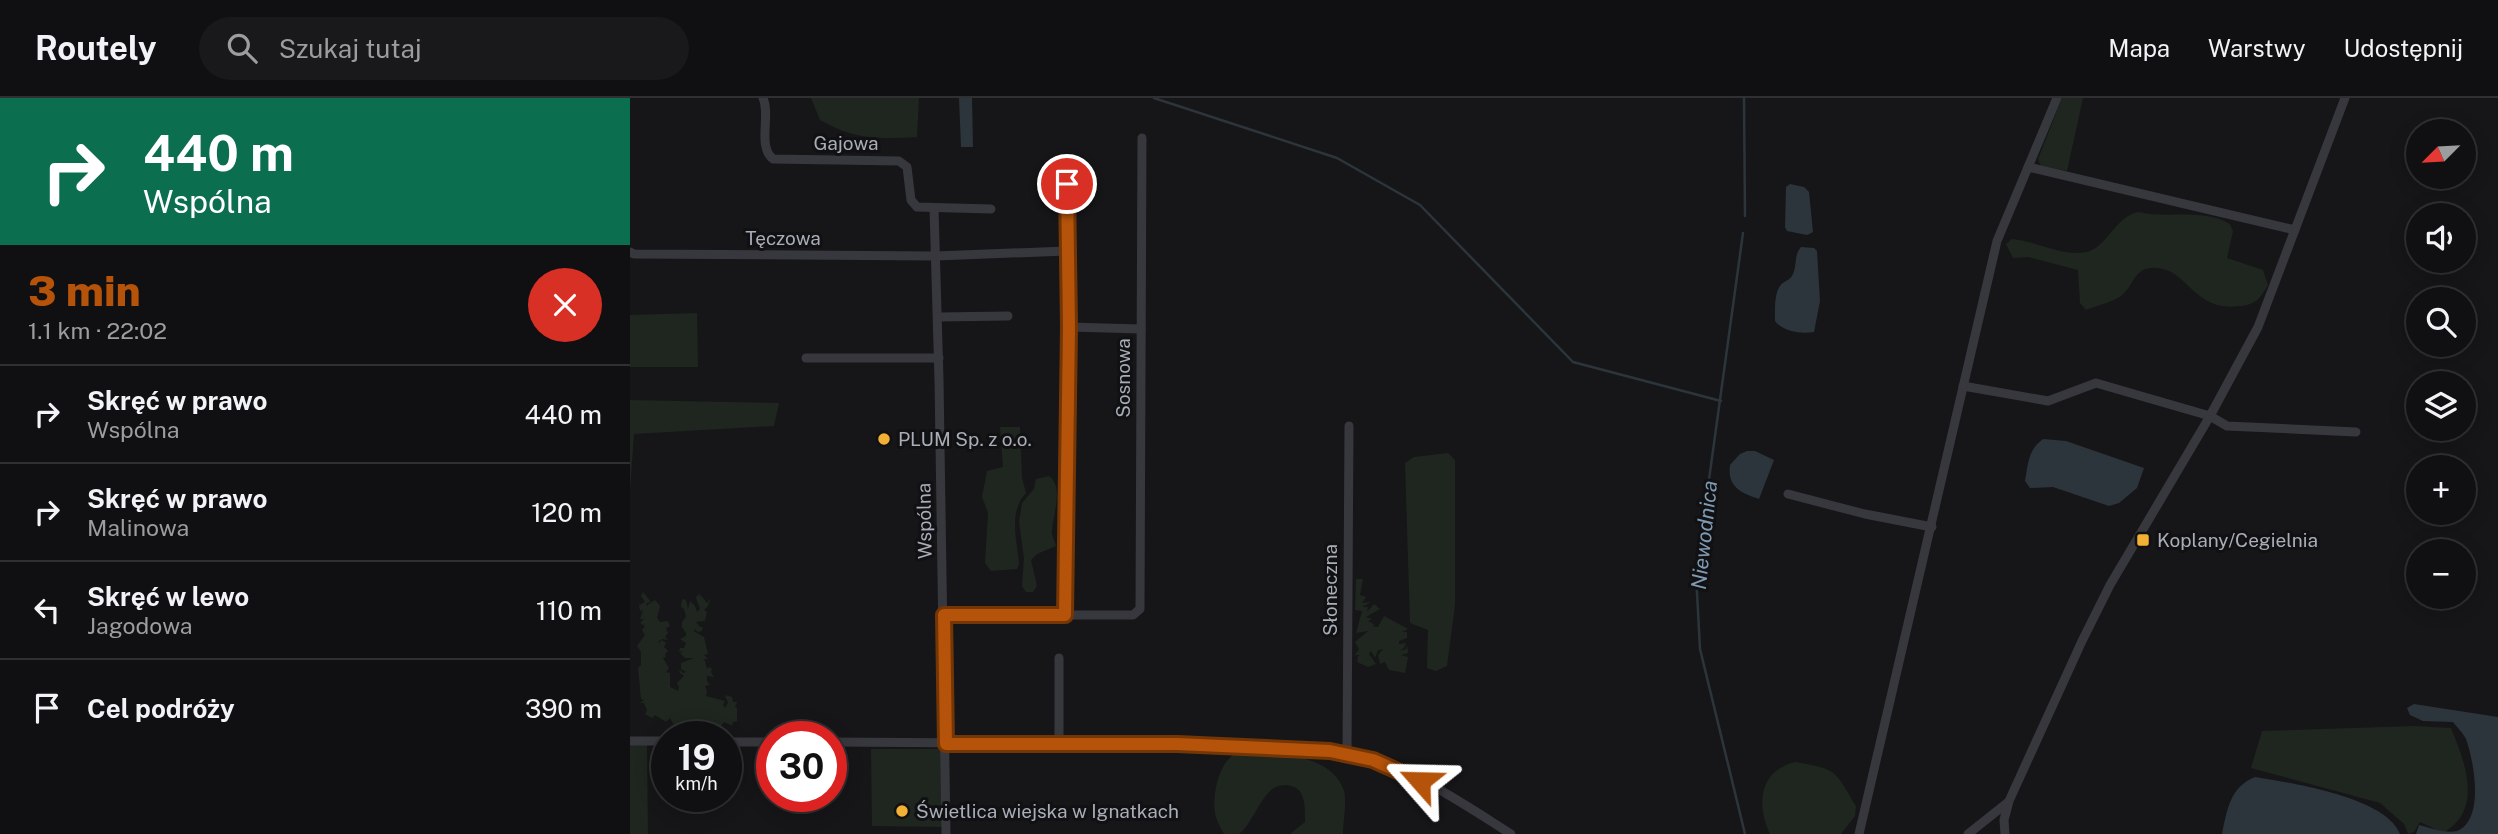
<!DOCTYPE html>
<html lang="pl">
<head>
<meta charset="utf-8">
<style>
	:root { --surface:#101012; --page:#19191b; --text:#f1f3f6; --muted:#9c9d9f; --line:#303032; --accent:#b45309 }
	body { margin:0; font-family:"Public Sans",sans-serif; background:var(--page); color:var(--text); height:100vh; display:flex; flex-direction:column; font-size:26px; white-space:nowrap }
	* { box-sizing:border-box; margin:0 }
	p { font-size:23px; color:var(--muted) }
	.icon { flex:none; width:38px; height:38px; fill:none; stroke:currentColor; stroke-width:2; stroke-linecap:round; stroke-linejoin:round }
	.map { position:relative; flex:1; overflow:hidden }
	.panel { display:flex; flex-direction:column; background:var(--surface); width:630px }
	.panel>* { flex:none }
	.top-card { background:#0b6e4f; color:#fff; overflow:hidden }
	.needle { width:46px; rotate:246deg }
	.tools { position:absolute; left:1776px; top:21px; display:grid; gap:14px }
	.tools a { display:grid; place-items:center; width:70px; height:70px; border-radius:50%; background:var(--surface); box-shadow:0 4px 18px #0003,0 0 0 2px var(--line); font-size:35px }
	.speed { position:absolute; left:21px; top:623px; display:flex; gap:14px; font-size:35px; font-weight:700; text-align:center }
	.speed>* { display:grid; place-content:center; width:91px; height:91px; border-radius:50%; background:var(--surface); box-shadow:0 4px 18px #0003,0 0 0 2px var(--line); line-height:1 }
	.speed small { font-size:18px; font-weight:400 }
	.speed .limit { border:10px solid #d22; background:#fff; color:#111 }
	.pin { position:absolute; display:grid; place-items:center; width:60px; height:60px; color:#fff; margin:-30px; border:4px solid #fff; border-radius:50%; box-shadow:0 2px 7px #0007 }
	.me { position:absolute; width:77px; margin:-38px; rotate:295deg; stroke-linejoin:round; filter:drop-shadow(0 0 5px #0008) }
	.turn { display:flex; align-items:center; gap:24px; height:147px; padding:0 28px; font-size:32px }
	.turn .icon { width:91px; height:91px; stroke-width:2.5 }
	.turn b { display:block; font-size:49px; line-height:60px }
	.round { display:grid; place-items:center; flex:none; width:74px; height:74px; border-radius:37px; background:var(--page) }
	.head { display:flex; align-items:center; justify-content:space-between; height:119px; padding:0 28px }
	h1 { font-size:42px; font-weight:800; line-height:52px; color:var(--accent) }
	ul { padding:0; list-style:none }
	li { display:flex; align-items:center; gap:21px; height:98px; padding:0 28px; border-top:2px solid var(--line) }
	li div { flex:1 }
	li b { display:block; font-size:26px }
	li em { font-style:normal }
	header { display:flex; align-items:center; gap:42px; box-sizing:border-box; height:98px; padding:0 35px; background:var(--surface); border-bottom:2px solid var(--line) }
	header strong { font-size:33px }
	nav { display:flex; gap:38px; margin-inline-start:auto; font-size:24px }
	.search { width:490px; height:63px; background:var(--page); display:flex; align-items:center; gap:18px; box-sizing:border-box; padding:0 24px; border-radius:38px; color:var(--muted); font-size:26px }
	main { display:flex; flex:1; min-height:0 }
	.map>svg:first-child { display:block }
	.green { fill:#1e261f }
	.water { fill:#2c353c }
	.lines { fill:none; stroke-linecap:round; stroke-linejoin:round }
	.stream { stroke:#2c353c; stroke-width:2.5 }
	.minor { stroke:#37383d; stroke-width:9 }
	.route-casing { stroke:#753606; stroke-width:18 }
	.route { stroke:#b45309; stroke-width:12 }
	.poi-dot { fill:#f2b134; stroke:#111113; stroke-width:2.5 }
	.labels { text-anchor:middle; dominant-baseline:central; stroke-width:6; stroke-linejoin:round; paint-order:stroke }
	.street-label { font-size:19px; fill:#a8adb8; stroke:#111113 }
	.poi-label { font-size:19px; fill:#a8adb8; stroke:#111113; text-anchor:start }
	.water-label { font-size:21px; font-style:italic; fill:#7f9bb3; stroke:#111113 }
</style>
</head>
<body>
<header>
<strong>Routely</strong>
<div class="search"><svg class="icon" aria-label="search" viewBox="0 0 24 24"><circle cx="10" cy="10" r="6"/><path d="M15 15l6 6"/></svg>Szukaj tutaj</div>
<nav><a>Mapa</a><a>Warstwy</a><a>Udostępnij</a></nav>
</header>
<main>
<section class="panel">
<div class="top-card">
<div class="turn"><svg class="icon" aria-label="right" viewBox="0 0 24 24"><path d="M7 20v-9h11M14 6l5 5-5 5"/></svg><div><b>440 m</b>Wspólna</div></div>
</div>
<div class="head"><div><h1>3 min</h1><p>1.1 km · 22:02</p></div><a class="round" style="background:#d93025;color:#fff"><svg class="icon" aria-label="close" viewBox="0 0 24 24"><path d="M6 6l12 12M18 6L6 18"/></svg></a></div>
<ul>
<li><svg class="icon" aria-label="right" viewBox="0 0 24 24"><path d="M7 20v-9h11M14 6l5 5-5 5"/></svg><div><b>Skręć w prawo</b><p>Wspólna</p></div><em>440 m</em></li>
<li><svg class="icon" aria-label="right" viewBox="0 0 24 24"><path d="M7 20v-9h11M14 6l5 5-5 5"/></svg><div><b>Skręć w prawo</b><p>Malinowa</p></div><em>120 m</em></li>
<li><svg class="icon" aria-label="left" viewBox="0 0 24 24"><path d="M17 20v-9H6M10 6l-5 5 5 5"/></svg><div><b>Skręć w lewo</b><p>Jagodowa</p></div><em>110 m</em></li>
<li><svg class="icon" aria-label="arrive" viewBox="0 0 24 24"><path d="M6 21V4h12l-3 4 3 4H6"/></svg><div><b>Cel podróży</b></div><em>390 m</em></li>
</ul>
</section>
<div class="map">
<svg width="1868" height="736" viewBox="0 0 1868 736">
	<rect width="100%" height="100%" fill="#161618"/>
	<g class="green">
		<path d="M181,0H289L287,39C247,41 226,42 190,22Z"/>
		<path d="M1432,0H1453L1437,73L1411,68L1408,61Z"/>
		<path d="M1508,114C1538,121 1573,110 1600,126L1603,133L1597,160L1633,172L1638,187C1631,199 1626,207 1610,208C1561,215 1558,167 1521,170C1505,171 1504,185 1495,194C1487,204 1467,207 1456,212L1450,205L1448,172L1398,159L1383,160L1376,146L1382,141C1407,143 1432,159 1457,154C1477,149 1485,119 1508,114Z"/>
		<path d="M67,215L68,269H0V217Z"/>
		<path d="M0,302L149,305L144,328L4,336L0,393Z"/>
		<path d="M370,329H390L392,380L396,395C378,414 387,442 389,466L387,471L361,473L355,465L358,415L352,399L357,373L373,369Z"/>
		<path d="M818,355L825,362V507L817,568L806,573L797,570L798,532L780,525L775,365L784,359Z"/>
		<path d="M419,378C434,388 423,417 422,432C421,437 425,443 426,448L407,456L401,462L407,488L403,494H396L392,488L394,460L389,424L392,405L404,391L406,381Z"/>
		<path d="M726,481H733L730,497L736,499L732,505L741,504L732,509H738L737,514L744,506L750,511L736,519L742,521L738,523L745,527L742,528L748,529L754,518L778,531L772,534H777V540L769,543V546L776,545L774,550L769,553L776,551L777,546L778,555L771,557L778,559L775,575L759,572L755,564L750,566L748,557L753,551L748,552L745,560L741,553L739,556L746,566L738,569L727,564L728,558L731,557H725L729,551L725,544L738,533L726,535L732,513L725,512Z"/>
		<path d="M13,494L21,504L17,505L16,508L25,502L30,508L27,520L30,524L38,523L40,528L36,530L38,535L35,539L38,542L32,541L28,544L29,545L32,542L36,545L34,549L38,553L35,556L36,559L33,560L39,570L36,574L40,575V589L48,593L49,589L47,585L54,578L49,574L50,572L53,575L56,574L51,571V565L64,560H55L50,555L53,553L49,554L50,550H54L56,545L50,541L56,538V535L52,529V524L56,519L54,511L51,509L52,501L56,502L58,511L60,503L65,508L67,514L70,511L66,500L68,496L70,499L69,495L77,505L81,500L78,508L74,512L77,514L75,523L66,524L70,529H73L72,533L68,534L65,531L64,533L74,539L78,556L74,557L78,561H73L75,563L77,571L79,569L82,571L81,574L84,579L77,578V583L80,587L75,588L77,594L76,598L95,603L93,607L95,610L98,605L95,597L102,599L103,604H107L105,609L107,610V623L102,625L103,628L94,624L90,629H45L40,620L36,624L25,617L22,620L15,616L17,612L14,605H10L14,602L11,601L8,570L11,567V554L7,548L15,537L12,532L15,528L10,525L14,521H10L13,512L10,513L9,507L15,504L11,498Z"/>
		<path d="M1783,628L1821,630C1835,664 1854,712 1813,735L1790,724L1784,734L1778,736L1774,726L1750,705L1621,670L1632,633Z"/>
		<path d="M0,647H17L18,736H0Z"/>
		<path d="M241,651H313L314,729L242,728Z"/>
		<path d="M608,654C640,655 702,654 714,693C717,705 713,723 713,736H660L675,724C675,712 676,694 664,689C634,677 628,721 609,736H594C590,729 586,722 585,715C582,696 589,662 608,654Z"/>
		<path d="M1166,664C1209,672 1204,672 1226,708L1225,718L1211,736H1140C1126,706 1129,672 1166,664Z"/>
	</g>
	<g class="water">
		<path d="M329,0H342L343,49H331Z"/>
		<path d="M1160,86L1174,89L1179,94L1183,134L1177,137L1157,133L1155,129L1156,89Z"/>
		<path d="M1171,149L1184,150L1187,153L1190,203L1184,234C1171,236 1153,234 1145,223C1145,213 1144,196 1150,188C1153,183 1160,183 1163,176C1167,167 1164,157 1171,149Z"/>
		<path d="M1413,341L1436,343L1514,370L1507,390L1489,405L1479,408L1423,389L1400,390L1395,383C1398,366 1398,352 1413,341Z"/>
		<path d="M1117,353H1125L1144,362L1129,401C1111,395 1097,389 1100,367L1110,356Z"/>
		<path d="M1784,606L1868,619V736H1786L1789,727C1801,730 1815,736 1827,733C1855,722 1844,663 1836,641C1833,635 1827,629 1823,624L1793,623L1780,617L1777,610Z"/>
		<path d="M1625,679C1661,685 1756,699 1770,736H1592C1597,712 1600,689 1625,679Z"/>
	</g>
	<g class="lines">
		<g class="stream">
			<path d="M524,0L707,60L790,107L943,264L1091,303"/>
			<path d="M1114,0L1115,118"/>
			<path d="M1113,135L1066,476L1070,551L1115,736"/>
		</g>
		<g class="minor">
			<path d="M133,0C141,18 127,48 143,61L269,63L277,69L281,102L287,109L361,111"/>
			<path d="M1398,69L1665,132"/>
			<path d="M304,110L309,282L316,736"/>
			<path d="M0,154L4,156L306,158L437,153"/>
			<path d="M308,219L378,218"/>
			<path d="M439,229L511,231"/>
			<path d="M176,260H309"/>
			<path d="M1333,288L1418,303L1466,285L1580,318L1597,328L1726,334"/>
			<path d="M1158,396L1235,416L1302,429"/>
			<path d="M314,517H503L510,511L512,40"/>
			<path d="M435,517L439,229L437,86"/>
			<path d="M0,643H37"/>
			<path d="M96,644H142"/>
			<path d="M201,644C306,644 410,645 514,646C587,647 671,642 741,662C791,676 838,709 881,736"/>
			<path d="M429,645V560"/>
			<path d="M717,656L719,328"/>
			<path d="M1229,736L1367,143L1427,0"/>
			<path d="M1338,736L1377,705"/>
			<path d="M1375,736L1374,722L1379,703L1452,543L1480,487L1580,318L1628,229L1715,0"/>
		</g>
	</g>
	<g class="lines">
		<defs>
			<path id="route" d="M437,86L439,229L435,517H314L316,646H547L700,653L743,662L790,683"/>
		</defs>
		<use href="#route" class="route-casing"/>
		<use href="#route" class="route"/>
	</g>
	<g class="poi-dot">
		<circle cx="254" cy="341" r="7"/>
		<rect x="1506" y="435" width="14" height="14" rx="3.5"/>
		<circle cx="272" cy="713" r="7"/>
	</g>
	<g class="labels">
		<g class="street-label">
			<text x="216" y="45">Gajowa</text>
			<text x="153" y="140">Tęczowa</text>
			<text transform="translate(493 280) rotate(-90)">Sosnowa</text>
			<text transform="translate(294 423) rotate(-91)">Wspólna</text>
			<text transform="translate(700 492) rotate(-90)">Słoneczna</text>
		</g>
		<g class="poi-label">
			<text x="268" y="341">PLUM Sp. z o.o.</text>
			<text x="1527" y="442">Koplany/Cegielnia</text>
			<text x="286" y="713">Świetlica wiejska w Ignatkach</text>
		</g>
		<g class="water-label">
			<text transform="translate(1074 437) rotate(-84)">Niewodnica</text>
		</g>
	</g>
</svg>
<div class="tools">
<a><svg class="needle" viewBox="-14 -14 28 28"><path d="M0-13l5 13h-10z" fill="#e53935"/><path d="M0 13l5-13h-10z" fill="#9c9d9f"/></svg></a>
<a><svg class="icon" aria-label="sound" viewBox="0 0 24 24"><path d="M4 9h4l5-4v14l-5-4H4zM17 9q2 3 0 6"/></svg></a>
<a><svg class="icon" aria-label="search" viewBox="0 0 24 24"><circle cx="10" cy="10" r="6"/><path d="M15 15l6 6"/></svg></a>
<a><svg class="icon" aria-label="layers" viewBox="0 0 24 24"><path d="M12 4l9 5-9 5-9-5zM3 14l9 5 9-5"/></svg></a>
<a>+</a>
<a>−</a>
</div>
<div class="speed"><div>19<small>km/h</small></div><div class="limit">30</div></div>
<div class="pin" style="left:437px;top:86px;background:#d93025"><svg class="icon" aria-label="arrive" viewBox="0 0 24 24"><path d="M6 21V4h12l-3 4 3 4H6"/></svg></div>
<svg class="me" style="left:790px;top:683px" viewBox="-20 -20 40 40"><path d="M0-17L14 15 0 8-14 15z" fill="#b45309" stroke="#fff" stroke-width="4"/></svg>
</div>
</main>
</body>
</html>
